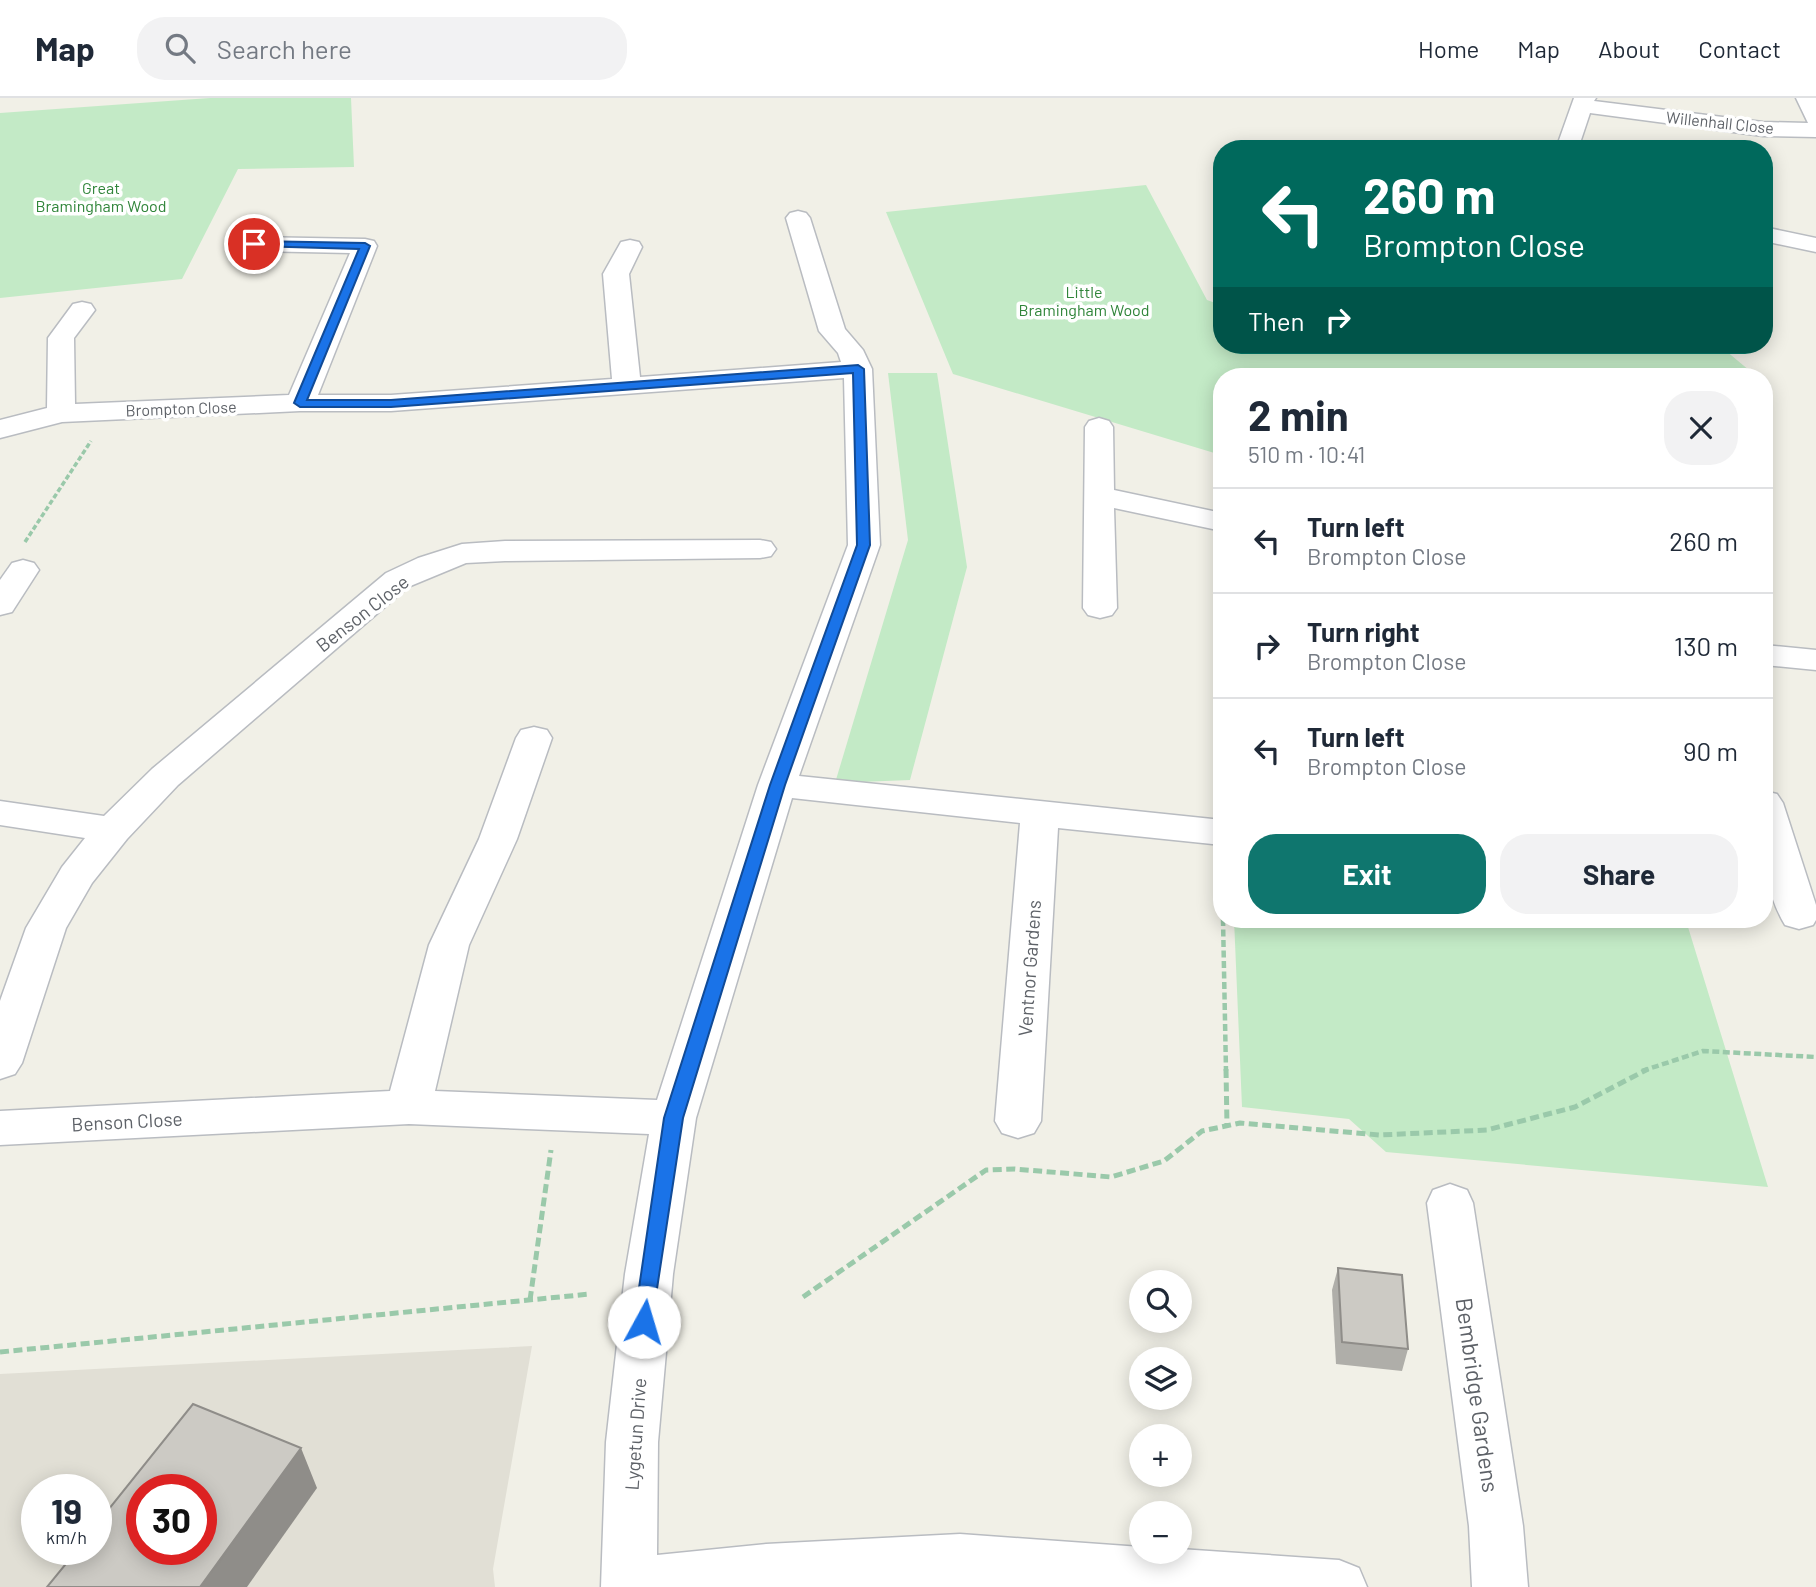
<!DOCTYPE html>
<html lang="en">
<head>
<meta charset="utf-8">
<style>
	:root { --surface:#fff; --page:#f2f2f3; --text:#1f2937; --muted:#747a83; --line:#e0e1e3; --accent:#0f766e }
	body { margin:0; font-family:Barlow,sans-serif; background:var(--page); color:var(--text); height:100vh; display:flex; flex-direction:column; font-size:26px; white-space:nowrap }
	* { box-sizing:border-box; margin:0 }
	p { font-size:23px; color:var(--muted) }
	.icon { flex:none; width:38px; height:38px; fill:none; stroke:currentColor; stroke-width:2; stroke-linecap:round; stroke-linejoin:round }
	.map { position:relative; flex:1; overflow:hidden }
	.sheet { position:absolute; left:1213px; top:270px; width:560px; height:560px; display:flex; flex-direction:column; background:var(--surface); border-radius:28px; box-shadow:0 4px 18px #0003 }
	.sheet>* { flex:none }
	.banner { position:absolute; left:1213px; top:42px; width:560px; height:214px; border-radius:28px; box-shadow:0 4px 18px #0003; background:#00695c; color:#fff; overflow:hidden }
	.fabs { position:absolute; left:1129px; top:1172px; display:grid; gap:14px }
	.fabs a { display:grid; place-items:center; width:63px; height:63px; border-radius:50%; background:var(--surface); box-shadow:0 4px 18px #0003; font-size:35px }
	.speed { position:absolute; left:21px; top:1376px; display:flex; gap:14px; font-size:35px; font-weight:700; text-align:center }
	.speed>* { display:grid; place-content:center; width:91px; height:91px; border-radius:50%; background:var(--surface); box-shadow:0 4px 18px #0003; line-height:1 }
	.speed small { font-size:18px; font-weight:400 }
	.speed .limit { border:10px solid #d22; background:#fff; color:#111 }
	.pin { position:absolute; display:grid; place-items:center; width:60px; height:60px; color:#fff; margin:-30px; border:4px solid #fff; border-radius:50%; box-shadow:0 2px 7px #0007 }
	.me { position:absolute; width:77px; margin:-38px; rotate:6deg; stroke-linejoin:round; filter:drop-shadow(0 0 5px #0008) }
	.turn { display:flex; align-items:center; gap:24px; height:147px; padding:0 35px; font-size:32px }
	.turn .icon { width:91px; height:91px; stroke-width:2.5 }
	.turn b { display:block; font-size:49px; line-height:60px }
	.then { display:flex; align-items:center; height:66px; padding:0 35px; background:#0003; gap:14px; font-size:26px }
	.round { display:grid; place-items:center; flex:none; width:74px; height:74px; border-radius:28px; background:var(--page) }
	.overview { display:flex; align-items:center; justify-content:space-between; height:119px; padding:0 35px }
	h1 { font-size:42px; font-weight:700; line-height:52px }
	.action { display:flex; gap:14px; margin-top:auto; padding:14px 35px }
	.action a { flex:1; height:80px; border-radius:28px; background:var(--accent); color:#fff; font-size:28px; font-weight:700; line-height:80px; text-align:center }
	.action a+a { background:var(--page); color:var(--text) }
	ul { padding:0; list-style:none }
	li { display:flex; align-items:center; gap:21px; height:105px; padding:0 35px; border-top:2px solid var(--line) }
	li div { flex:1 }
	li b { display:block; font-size:26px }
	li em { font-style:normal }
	header { display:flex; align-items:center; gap:42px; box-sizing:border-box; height:98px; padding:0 35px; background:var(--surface); border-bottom:2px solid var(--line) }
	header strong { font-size:33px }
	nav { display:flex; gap:38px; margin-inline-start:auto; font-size:24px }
	.search { width:490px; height:63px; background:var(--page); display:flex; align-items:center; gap:18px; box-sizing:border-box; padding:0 24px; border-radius:28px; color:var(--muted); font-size:26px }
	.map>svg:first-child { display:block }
	.education { fill:#e1dfd5; fill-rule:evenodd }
	.green { fill:#c3eac6 }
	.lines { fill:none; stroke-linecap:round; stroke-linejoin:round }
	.minor-casing { stroke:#b9bcc1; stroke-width:3 }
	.path-far2 { stroke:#9ac9aa; stroke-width:3.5; stroke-dasharray:5 2.5; stroke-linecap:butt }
	.path-far1 { stroke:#9ac9aa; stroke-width:4.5; stroke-dasharray:7 3.5; stroke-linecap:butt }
	.path { stroke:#9ac9aa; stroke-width:5; stroke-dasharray:9 4.5; stroke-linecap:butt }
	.minor { fill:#fff; fill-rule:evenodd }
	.wall { fill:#afaea9 }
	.shaded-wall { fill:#8f8d89 }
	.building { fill:#cccac4; stroke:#8f8d89; stroke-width:2; fill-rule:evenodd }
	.route { fill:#1a73e8; stroke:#114b97; stroke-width:2 }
	.labels { text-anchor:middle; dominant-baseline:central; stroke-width:7; stroke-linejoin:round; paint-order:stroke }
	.far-street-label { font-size:16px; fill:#5e6268; stroke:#fff }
	.far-park-label { font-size:16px; fill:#30853a; stroke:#fff }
	.street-label { font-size:19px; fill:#5e6268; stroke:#fff }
	.near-street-label { font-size:23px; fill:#5e6268; stroke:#fff }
</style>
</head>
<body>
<header>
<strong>Map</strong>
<div class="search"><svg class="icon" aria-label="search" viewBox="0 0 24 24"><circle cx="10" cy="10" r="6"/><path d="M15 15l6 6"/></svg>Search here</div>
<nav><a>Home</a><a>Map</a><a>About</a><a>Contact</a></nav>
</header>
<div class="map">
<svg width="1816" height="1489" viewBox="0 0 1816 1489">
	<rect width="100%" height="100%" fill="#f1f0e7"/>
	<path class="education" d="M532,1248L493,1471L495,1489H0V1276ZM37,1391H96V1451H37ZM142,1391H201V1451H142Z"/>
	<g class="green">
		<path d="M210,0H351L354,69L238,71L182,181L0,200V15Z"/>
		<path d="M1146,87L1207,202L1221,207L1222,247H1719L1756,278H1222L1221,357L953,276L886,114Z"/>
		<path d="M888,275H937L967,469L910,682L835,685L908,442Z"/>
		<path d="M1234,821H1584L1688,829L1768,1089L1386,1054L1349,1021L1242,1009Z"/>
	</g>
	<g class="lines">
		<defs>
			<g id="minor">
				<path d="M1574,0H1596L1594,3L1763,24L1808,25L1796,0H1816V39L1763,38L1590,15L1580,45L1583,51H1561L1558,45Z"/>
				<path d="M798,113L806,115L810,120L845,231L863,252L872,271L880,447L799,678L1222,722V747L1058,730L1041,1023L1034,1035L1018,1040L1002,1035L995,1023L1020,725L792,700L696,1020L673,1176L658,1344L657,1457L766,1446L960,1436L1141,1449V1454H1180V1451L1339,1462L1359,1470L1367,1489H601L606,1344L625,1176L649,1036L409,1026L0,1047V1013L390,993L429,847L479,741L516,640L521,632L534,629L547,632L552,640L517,741L469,847L435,993L657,1002L758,687L848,447L844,280L391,313H300L62,324L0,340V322L47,310L48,240L73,206L82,204L91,206L95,212L74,240L75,306L289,297L350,155L254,153L245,151L242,146L245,141L254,139L365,141L374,143L377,148L318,297H391L612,281L603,176L621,144L630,142L639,144L642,149L629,176L640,279L841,264L838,255L819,233L786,120L790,115Z"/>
				<path d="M1764,129L1816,140V154L1764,143Z"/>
				<path d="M1099,320L1109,323L1113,329L1114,392L1222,415V433L1114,410L1117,510L1112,517L1100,520L1088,517L1083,510L1085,329L1089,323Z"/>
				<path d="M760,442L771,444L776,451L771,458L760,460L505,463L466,465L408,489L178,687L127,741L92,785L66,830L22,965L15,976L0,981V903L26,830L62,769L85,740L0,727V703L104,718L152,671L386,475L418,460L462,446L505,443Z"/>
				<path d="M23,462L34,465L39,472L12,514L0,517V482L12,465Z"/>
				<path d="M1764,547L1816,552V572L1764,567Z"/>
				<path d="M1764,693L1777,696L1783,705L1816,807V822L1813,827L1799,831L1785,827C1760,786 1764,738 1764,693Z"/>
				<path d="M1450,1086L1467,1092L1473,1105L1523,1428L1528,1489H1472L1469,1428L1427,1105L1433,1092Z"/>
			</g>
		</defs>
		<use href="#minor" class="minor-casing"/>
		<path class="path-far2" d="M25,444L91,343"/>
		<g class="path-far1">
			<path d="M1223,821L1226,973"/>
			<path d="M1642,973L1703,953L1816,959"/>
		</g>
		<g class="path">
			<path d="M1226,971L1227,1028"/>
			<path d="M803,1199L986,1072L1015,1071L1111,1079L1164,1063L1202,1033L1240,1025L1380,1037L1487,1032L1575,1009L1648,971"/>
			<path d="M530,1202L551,1052"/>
			<path d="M0,1254L590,1196"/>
		</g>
		<use href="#minor" class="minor"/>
	</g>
	<path class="wall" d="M1338,1170L1408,1251L1402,1273L1336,1266L1332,1192Z"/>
	<path class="shaded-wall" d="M301,1350L317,1390L247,1489H200Z"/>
	<g class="building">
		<path d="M1338,1170L1402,1177L1408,1251L1342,1244Z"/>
		<path d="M193,1306L301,1350L200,1489H47L78,1451H96V1427ZM142,1391H201V1451H142Z"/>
	</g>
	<path class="route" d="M254,143L365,145L370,148L307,302H391L858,267L864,271L870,447L785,687L683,1020L651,1230L644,1233L637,1230L634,1224L664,1020L770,687L857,447L853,275L391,309H300L294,305L359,151L250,148L249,146Z"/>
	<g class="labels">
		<g class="far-street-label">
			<text transform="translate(1720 24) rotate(6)">Willenhall Close</text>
			<text transform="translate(181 310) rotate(-2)">Brompton Close</text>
		</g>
		<g class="far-park-label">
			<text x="101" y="89">Great<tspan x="101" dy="18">Bramingham Wood</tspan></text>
			<text x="1084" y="193">Little<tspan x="1084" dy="18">Bramingham Wood</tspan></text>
		</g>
		<g class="street-label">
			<text transform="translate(362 515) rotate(-38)">Benson Close</text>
			<text transform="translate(1029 870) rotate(-86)">Ventnor Gardens</text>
			<text transform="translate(127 1023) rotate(-3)">Benson Close</text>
			<text transform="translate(635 1336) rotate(-86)">Lygetun Drive</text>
		</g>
		<g class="near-street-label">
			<text transform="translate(1478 1297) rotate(82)">Bembridge Gardens</text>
		</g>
	</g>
</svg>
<div class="fabs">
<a><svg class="icon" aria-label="search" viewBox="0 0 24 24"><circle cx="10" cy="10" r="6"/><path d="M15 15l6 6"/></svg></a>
<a><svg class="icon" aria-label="layers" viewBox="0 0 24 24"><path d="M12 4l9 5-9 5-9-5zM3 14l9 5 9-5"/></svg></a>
<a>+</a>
<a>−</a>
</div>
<div class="speed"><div>19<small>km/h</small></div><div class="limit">30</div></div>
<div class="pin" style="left:254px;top:146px;background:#d93025"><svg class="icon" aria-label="arrive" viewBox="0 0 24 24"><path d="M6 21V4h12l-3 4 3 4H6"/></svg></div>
<svg class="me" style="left:644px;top:1224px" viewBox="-20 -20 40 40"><circle r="19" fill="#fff"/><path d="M0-13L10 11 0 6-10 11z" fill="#1a73e8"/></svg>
<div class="banner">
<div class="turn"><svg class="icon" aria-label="left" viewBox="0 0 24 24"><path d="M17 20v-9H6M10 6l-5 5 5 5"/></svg><div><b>260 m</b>Brompton Close</div></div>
<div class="then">Then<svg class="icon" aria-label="right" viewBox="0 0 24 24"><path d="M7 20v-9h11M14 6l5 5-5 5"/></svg></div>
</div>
<section class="sheet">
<div class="overview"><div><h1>2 min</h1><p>510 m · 10:41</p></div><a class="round"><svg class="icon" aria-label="close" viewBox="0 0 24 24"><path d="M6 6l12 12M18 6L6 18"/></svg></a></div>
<ul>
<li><svg class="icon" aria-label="left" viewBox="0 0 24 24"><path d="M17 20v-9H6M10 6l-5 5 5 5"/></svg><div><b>Turn left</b><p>Brompton Close</p></div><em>260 m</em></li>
<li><svg class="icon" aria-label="right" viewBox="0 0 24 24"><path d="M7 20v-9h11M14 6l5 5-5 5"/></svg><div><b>Turn right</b><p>Brompton Close</p></div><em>130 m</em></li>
<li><svg class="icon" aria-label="left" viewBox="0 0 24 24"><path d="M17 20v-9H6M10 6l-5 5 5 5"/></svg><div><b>Turn left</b><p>Brompton Close</p></div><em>90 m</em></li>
</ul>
<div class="action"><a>Exit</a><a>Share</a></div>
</section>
</div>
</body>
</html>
